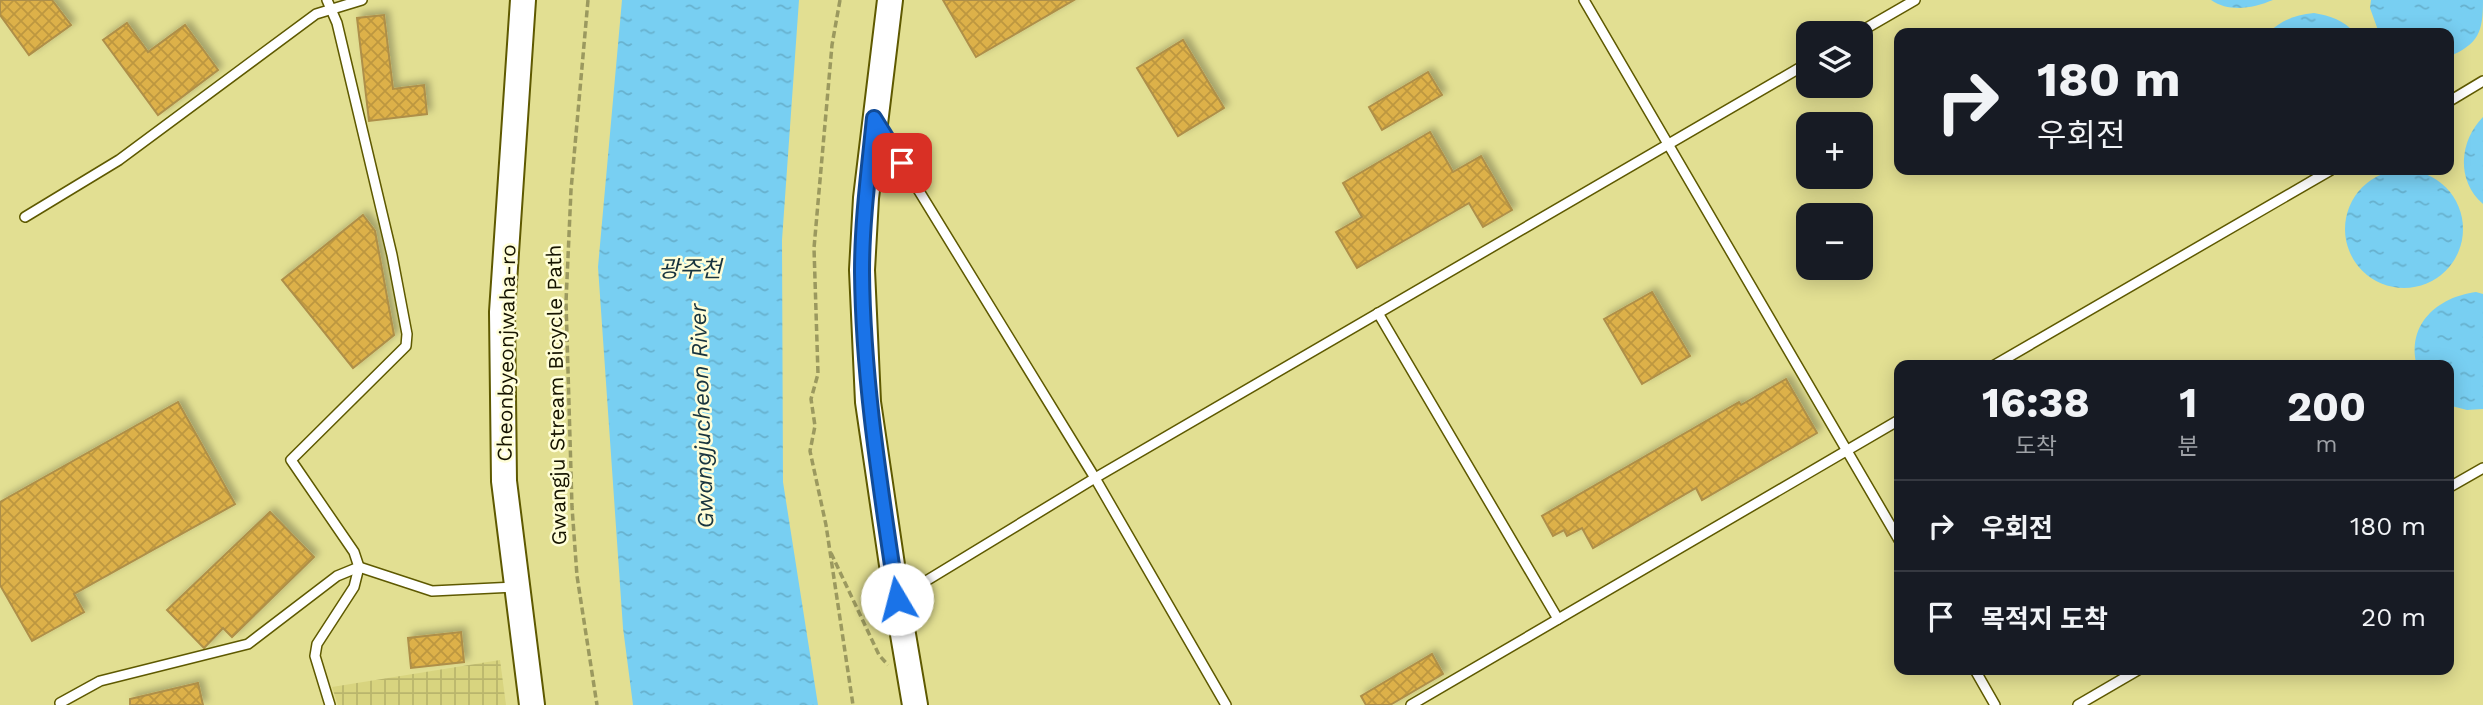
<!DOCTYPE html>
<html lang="ko">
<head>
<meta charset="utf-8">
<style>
	:root { --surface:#171b24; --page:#20242c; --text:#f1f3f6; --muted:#9ea1a6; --line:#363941 }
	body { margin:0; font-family:"Work Sans","Noto Sans KR",sans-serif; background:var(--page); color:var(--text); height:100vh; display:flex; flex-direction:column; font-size:26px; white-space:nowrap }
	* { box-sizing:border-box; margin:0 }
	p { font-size:23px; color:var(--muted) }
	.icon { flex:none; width:38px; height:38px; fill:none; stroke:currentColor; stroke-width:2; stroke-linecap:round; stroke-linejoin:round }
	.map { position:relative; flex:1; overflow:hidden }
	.drawer { position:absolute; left:1894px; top:360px; width:560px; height:315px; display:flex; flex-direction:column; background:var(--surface); border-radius:14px; box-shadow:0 4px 18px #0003 }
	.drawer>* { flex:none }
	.top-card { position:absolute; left:1894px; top:28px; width:560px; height:147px; border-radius:14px; box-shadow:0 4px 18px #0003; background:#171b24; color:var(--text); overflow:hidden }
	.fabs { position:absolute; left:1796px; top:21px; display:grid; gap:14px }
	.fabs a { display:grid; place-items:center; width:77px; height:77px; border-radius:14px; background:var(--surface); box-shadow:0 4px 18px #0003; font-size:35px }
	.pin { position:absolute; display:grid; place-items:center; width:60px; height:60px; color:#fff; margin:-30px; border-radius:14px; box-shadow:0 4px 10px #0006 }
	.me { position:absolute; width:77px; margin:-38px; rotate:352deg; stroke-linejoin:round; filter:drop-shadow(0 0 5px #0008) }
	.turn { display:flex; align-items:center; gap:24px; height:147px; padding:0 28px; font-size:32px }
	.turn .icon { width:91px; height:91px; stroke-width:2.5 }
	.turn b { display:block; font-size:49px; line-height:60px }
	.eta { display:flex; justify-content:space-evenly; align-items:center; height:119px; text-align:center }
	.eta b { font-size:42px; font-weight:700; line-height:49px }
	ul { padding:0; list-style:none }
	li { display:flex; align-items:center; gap:21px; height:91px; padding:0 28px; border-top:2px solid var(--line) }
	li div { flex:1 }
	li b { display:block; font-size:26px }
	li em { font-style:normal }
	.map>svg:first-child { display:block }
	.industrial { fill:url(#industrial-grid) }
	.water { fill:url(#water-ripples) }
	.building { fill:url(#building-cross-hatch); stroke:#ae8f48; stroke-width:2; filter:url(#shadow) }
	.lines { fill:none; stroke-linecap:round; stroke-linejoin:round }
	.lane-casing { stroke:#5e5900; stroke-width:12 }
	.secondary-casing { stroke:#5e5900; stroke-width:28 }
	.path { stroke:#9b995f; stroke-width:3.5; stroke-dasharray:7 3.5; stroke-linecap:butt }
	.lane { stroke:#fff; stroke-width:9 }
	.secondary { stroke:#fff; stroke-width:24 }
	.route-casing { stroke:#114b97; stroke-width:18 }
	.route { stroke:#1a73e8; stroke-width:12 }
	.labels { text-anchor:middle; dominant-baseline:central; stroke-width:5; stroke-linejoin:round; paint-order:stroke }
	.street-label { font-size:21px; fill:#161400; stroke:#fffed8 }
	.water-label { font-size:23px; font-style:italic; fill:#18343e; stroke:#fffed8 }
</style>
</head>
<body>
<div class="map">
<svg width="2483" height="705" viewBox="0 0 2483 705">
	<defs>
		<pattern id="industrial-grid" width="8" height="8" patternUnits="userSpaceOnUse" patternTransform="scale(1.75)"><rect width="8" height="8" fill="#d8d47f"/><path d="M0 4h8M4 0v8" fill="none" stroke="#b9b56c"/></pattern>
		<pattern id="water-ripples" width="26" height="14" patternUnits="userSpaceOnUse" patternTransform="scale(1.75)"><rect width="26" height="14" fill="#78cff2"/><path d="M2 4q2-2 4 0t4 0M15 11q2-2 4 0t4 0" fill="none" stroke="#67b1ce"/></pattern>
		<pattern id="building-cross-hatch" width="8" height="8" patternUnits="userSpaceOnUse" patternTransform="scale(1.75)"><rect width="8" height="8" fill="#ddb14a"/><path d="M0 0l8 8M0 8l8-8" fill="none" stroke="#bd973f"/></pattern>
		<filter id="shadow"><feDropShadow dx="4.5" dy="-4.5" stdDeviation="3.5" flood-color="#0004"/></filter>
	</defs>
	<rect width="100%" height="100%" fill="#e2df92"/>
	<path class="industrial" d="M500,660L506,705H338L332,687Z"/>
	<g class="water">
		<path d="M622,0H799L782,240L783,482L818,705H633L623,628L598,267Z"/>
		<path d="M2211,0H2273C2253,8 2230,13 2211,0Z"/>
		<path d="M2371,0H2483C2483,32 2479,44 2448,57V33H2379L2370,8Z"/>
		<path d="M2314,13C2331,16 2343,20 2355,33H2268C2282,20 2295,15 2314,13Z"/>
		<path d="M2483,117V204C2456,181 2459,141 2483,117Z"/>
		<circle cx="2404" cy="229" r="59"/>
		<path d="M2476,292L2483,294V409L2467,410L2448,405V366H2417C2406,324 2438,297 2476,292Z"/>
	</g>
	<g class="building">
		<path d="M0,0H52L71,25L29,55L0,15Z"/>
		<path d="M943,0H1074L976,57Z"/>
		<path d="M384,15L393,89L424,85L427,114L369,121L357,18Z"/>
		<path d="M127,23L148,52L185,25L218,70L158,115L103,40Z"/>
		<path d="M1183,40L1224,108L1178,136L1137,68Z"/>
		<path d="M1428,72L1442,95L1382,130L1369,107Z"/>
		<path d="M1430,132L1453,172L1481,156L1512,210L1483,227L1469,203L1357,268L1336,232L1362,217L1343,183Z"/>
		<path d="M363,215L375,231L394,335L353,368L282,280Z"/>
		<path d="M1652,292L1690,356L1642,384L1604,319Z"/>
		<path d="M1786,379L1817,433L1702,500L1696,488L1593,548L1582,528L1567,536L1564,530L1553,536L1542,516L1739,402L1741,405Z"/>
		<path d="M178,402L235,504L74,594L84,612L32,641L0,585V502Z"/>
		<path d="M270,512L314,557L232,637L223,628L204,648L167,610Z"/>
		<path d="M461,632L464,662L411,668L408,638Z"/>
		<path d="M1432,654L1443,674L1390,705H1366L1361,696Z"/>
		<path d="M198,683L203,705H130V699Z"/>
	</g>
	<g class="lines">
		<defs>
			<g id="lane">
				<path d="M327,0L337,23L392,255L407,334L406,346L291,460L354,552L359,567L354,587L317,644L315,656L330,705"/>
				<path d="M1584,0L1899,540"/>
				<path d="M1858,33L1915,0"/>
				<path d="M2448,102L2483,81"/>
				<path d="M881,129L1095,478L1226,705"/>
				<path d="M25,217L119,160L316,14L362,0"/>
				<path d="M1378,313L1558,619"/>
				<path d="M1993,366L2331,170"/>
				<path d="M2448,488L2483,468"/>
				<path d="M898,598L1095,478L1808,63"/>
				<path d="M1975,670L1995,705"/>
				<path d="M60,703L100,681L248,644L337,576L359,567L432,591L516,587"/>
				<path d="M1411,705L1899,420"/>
				<path d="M2078,705L2138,670"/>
			</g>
			<g id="secondary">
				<path d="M523,0L502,312L504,481L532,705"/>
				<path d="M890,0L866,198L862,270L868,402L897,599L915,705"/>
			</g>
		</defs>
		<use href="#lane" class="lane-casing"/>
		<use href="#secondary" class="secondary-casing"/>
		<g class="path">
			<path d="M588,0L571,190L566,302L572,507L577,576L597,705"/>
			<path d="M840,0L832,45L814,248L818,374L811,399L815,426L810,451L826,525L853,705"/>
			<path d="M831,553L879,655L888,665"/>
		</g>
		<use href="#lane" class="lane"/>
		<use href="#secondary" class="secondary"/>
	</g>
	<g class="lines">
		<defs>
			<path id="route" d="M897,599C881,490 863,382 862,272C862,220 869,169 874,118L902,163"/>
		</defs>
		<use href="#route" class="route-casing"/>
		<use href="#route" class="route"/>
	</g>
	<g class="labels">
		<g class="street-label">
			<text transform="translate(506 353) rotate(-89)">Cheonbyeonjwaha-ro</text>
			<text transform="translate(556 395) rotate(-91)">Gwangju Stream Bicycle Path</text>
		</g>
		<g class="water-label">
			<text x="690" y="269">광주천</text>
			<text transform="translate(702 416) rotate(-92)">Gwangjucheon River</text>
		</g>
	</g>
</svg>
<div class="fabs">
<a><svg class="icon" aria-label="layers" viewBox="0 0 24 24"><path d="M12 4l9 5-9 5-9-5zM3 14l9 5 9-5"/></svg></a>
<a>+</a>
<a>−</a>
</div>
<div class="pin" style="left:902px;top:163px;background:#d93025"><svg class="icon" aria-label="arrive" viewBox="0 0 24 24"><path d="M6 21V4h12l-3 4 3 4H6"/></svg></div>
<svg class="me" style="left:897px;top:599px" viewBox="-20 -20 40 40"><circle r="19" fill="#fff"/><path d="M0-13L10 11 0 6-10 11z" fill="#1a73e8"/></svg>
<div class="top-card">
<div class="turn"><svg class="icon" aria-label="right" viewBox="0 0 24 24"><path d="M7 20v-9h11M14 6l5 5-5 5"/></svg><div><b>180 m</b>우회전</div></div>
</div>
<section class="drawer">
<div class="eta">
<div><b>16:38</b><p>도착</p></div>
<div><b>1</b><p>분</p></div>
<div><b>200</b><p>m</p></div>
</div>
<ul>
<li><svg class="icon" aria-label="right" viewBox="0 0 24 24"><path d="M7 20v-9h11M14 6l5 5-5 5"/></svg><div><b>우회전</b></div><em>180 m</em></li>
<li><svg class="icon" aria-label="arrive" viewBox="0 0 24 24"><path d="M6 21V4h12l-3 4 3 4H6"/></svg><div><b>목적지 도착</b></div><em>20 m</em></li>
</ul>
</section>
</div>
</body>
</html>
